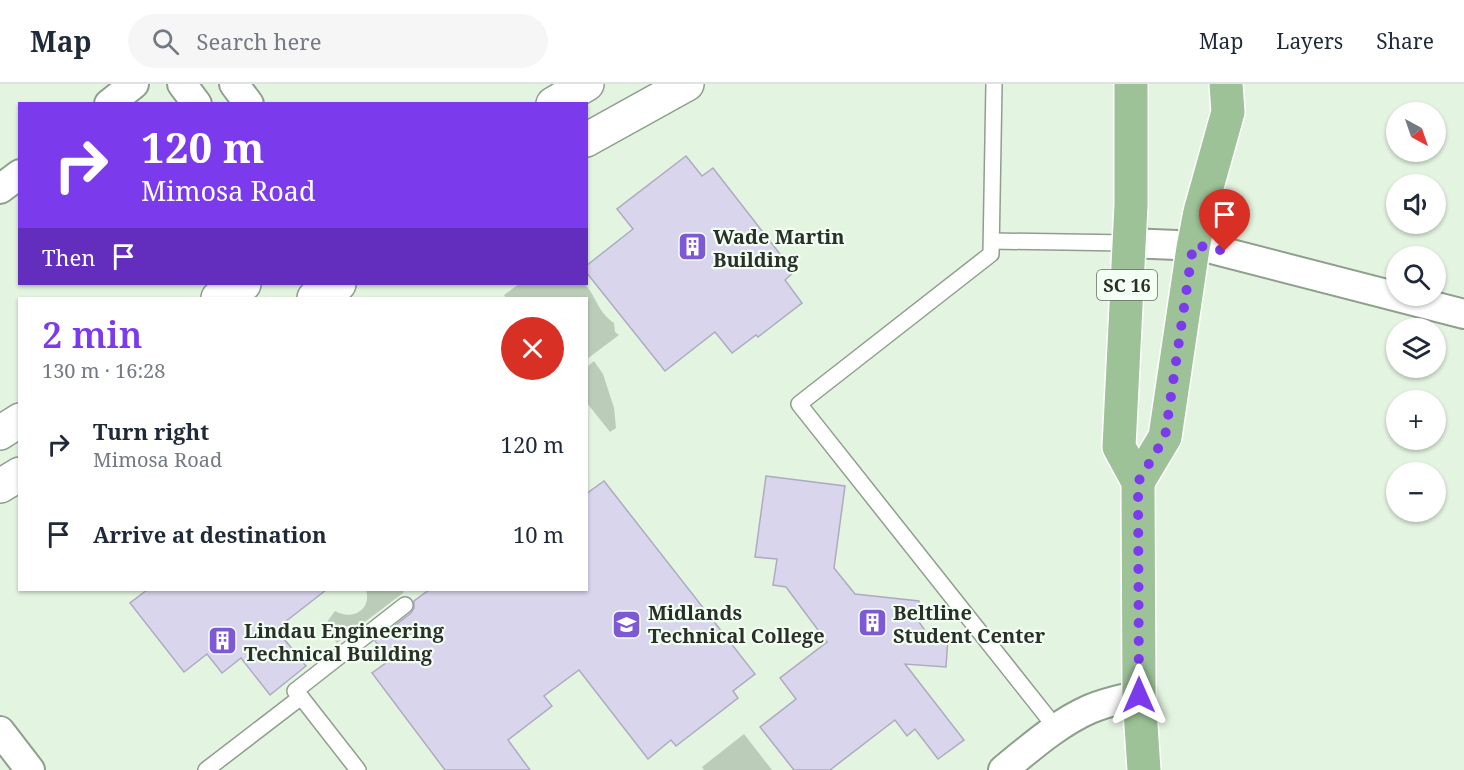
<!DOCTYPE html>
<html lang="en">
<head>
<meta charset="utf-8">
<style>
	:root { --surface:#fff; --page:#f6f6f7; --text:#1f2937; --muted:#747a83; --line:#e0e1e3; --accent:#7c3aed }
	body { margin:0; font-family:"Noto Serif",serif; background:var(--page); color:var(--text); height:100vh; display:flex; flex-direction:column; font-size:22px; white-space:nowrap }
	* { box-sizing:border-box; margin:0 }
	p { font-size:20px; color:var(--muted) }
	.icon { flex:none; width:33px; height:33px; fill:none; stroke:currentColor; stroke-width:2; stroke-linecap:round; stroke-linejoin:round }
	.map { position:relative; flex:1; overflow:hidden }
	.side { position:absolute; left:18px; top:213px; width:570px; height:294px; display:flex; flex-direction:column; background:var(--surface); border-radius:0px; box-shadow:0 2px 4px #0004 }
	.side>* { flex:none }
	.banner { position:absolute; left:18px; top:18px; width:570px; height:183px; border-radius:0px; box-shadow:0 2px 4px #0004; background:#7c3aed; color:#fff; overflow:hidden }
	.needle { width:39px; rotate:140deg }
	.controls { position:absolute; left:1386px; top:18px; display:grid; gap:12px }
	.controls a { display:grid; place-items:center; width:60px; height:60px; border-radius:50%; background:var(--surface); box-shadow:0 2px 4px #0004; font-size:30px }
	.pin { position:absolute; display:grid; place-items:center; width:51px; height:51px; color:#fff; margin:-62px -26px; border-radius:50% 50% 50% 0; rotate:-45deg; box-shadow:0 0 6px #0007 }
	.pin .icon { rotate:45deg }
	.me { position:absolute; width:66px; margin:-33px; rotate:0deg; stroke-linejoin:round; filter:drop-shadow(0 0 4px #0008) }
	.turn { display:flex; align-items:center; gap:21px; height:126px; padding:0 24px; font-size:27px }
	.turn .icon { width:78px; height:78px; stroke-width:2.5 }
	.turn b { display:block; font-size:42px; line-height:51px }
	.then { display:flex; align-items:center; height:57px; padding:0 24px; background:#0003; gap:12px; font-size:22px }
	.round { display:grid; place-items:center; flex:none; width:63px; height:63px; border-radius:32px; background:var(--page) }
	.head { display:flex; align-items:center; justify-content:space-between; height:102px; padding:0 24px }
	h1 { font-size:36px; font-weight:600; line-height:45px; color:var(--accent) }
	ul { padding:0; list-style:none }
	li { display:flex; align-items:center; gap:18px; height:90px; padding:0 24px }
	li div { flex:1 }
	li b { display:block; font-size:22px }
	li em { font-style:normal }
	header { display:flex; align-items:center; gap:36px; box-sizing:border-box; height:84px; padding:0 30px; background:var(--surface); border-bottom:2px solid var(--line) }
	header strong { font-size:28px }
	nav { display:flex; gap:33px; margin-inline-start:auto; font-size:21px }
	.search { width:420px; height:54px; background:var(--page); display:flex; align-items:center; gap:15px; box-sizing:border-box; padding:0 21px; border-radius:33px; color:var(--muted); font-size:22px }
	.map>svg:first-child { display:block }
	.green { fill:#bbcdb9 }
	.building { fill:#d8d5ec; stroke:#aeabc1; stroke-width:1.5 }
	.lines { fill:none; stroke-linecap:round; stroke-linejoin:round }
	.service-casing { stroke:#8f9f8d; stroke-width:18 }
	.minor-casing { stroke:#8f9f8d; stroke-width:32 }
	.secondary-casing { stroke:#8f9f8d; stroke-width:36 }
	.primary-casing { stroke:#fff; stroke-width:36 }
	.service { stroke:#fff; stroke-width:15 }
	.minor { stroke:#fff; stroke-width:28 }
	.secondary { stroke:#fff; stroke-width:33 }
	.primary { stroke:#9dc298; stroke-width:33 }
	.route { stroke:#7c3aed; stroke-width:10; stroke-dasharray:0 18 }
	.labels { text-anchor:middle; dominant-baseline:central; stroke-width:4.5; stroke-linejoin:round; paint-order:stroke }
	.shield { fill:#f4fff3; stroke:#676e66; stroke-width:1.5 }
	.shield-label { font-size:18px; font-weight:bold; fill:#2a3029 }
	.poi-label { font-size:20px; font-weight:bold; fill:#2a3029; stroke:#f4fff3; text-anchor:start }
</style>
</head>
<body>
<header>
<strong>Map</strong>
<div class="search"><svg class="icon" aria-label="search" viewBox="0 0 24 24"><circle cx="10" cy="10" r="6"/><path d="M15 15l6 6"/></svg>Search here</div>
<nav><a>Map</a><a>Layers</a><a>Share</a></nav>
</header>
<div class="map">
<svg width="1464" height="686" viewBox="0 0 1464 686">
	<rect width="100%" height="100%" fill="#e3f4e0"/>
	<g class="green">
		<path d="M519,200H585C597,214 597,227 614,239L615,248L619,251L587,275L586,214H506L504,211Z"/>
		<path d="M594,277L603,290L614,324L616,344L610,348L587,319V283Z"/>
		<path d="M366,506H404L403,509L337,559L324,542L335,527C352,537 372,526 366,506Z"/>
		<path d="M744,650L772,686H704L702,683Z"/>
	</g>
	<g class="building">
		<path d="M686,72L702,92L713,84L794,188L785,196L802,219L758,253L756,251L732,269L715,248L665,287L586,188V182L633,145L617,125Z"/>
		<path d="M766,392L845,402L834,484L855,510L919,517L917,535L928,551L948,553L946,583L905,580L964,656L938,675L915,645L907,652L895,636L830,686H794L760,643L796,615L780,594L827,558L786,503L773,501L777,475L755,473Z"/>
		<path d="M604,397L755,590L733,607L738,614L676,662L671,656L648,675L579,586L544,612L552,622L508,656L530,686H445L372,589L390,576L375,557L411,529L414,524V517L429,506H586V410Z"/>
		<path d="M147,506H326L276,545L306,582L270,611L241,574L222,589L207,570L184,588L130,519Z"/>
	</g>
	<g class="lines">
		<defs>
			<g id="service">
				<path d="M994,0L991,170L799,320L1056,644"/>
				<path d="M992,157L1129,159"/>
				<path d="M301,613L295,607L405,521"/>
				<path d="M206,686L301,613L358,686"/>
			</g>
			<g id="minor">
				<path d="M182,0L197,20"/>
				<path d="M234,0L249,20"/>
				<path d="M109,20L134,0"/>
				<path d="M0,105L20,90"/>
				<path d="M1129,159L1200,162L1464,230"/>
				<path d="M0,647L30,686"/>
				<path d="M1003,686C1030,664 1058,639 1090,625C1106,618 1123,615 1139,611"/>
			</g>
			<g id="secondary">
				<path d="M553,20L587,0"/>
				<path d="M586,56L687,0"/>
				<path d="M218,214L244,200"/>
				<path d="M314,214L339,200"/>
				<path d="M0,349L20,336"/>
				<path d="M0,402L20,390"/>
			</g>
			<g id="primary">
				<path d="M1131,0V121L1119,363L1138,398L1139,611L1144,686"/>
				<path d="M1138,398L1165,353L1193,164L1200,128L1228,28L1226,0"/>
			</g>
		</defs>
		<use href="#service" class="service-casing"/>
		<use href="#minor" class="minor-casing"/>
		<use href="#secondary" class="secondary-casing"/>
		<use href="#primary" class="primary-casing"/>
		<use href="#service" class="service"/>
		<use href="#minor" class="minor"/>
		<use href="#secondary" class="secondary"/>
		<use href="#primary" class="primary"/>
	</g>
	<g class="lines">
		<path class="route" d="M1139,611L1138,398L1165,353L1193,162H1200L1225,167"/>
	</g>
	<defs>
		<symbol id="building-square" viewBox="-11 -11 22 22"><rect x="-9" y="-9" width="18" height="18" rx="4" fill="#7d5ad4" stroke="#f4fff3"/><path d="M-4-6H4V6H1V3H-1V6H-4ZM-2.5-4.3h1.7v1.8h-1.7ZM.8-4.3h1.7v1.8H.8ZM-2.5-1h1.7V.8h-1.7ZM.8-1h1.7V.8H.8Z" fill="#fff"/></symbol>
		<symbol id="school-square" viewBox="-11 -11 22 22"><rect x="-9" y="-9" width="18" height="18" rx="4" fill="#7d5ad4" stroke="#f4fff3"/><path d="M0-5L7-2L0 1L-7-2ZM-4 1L0 2.5L4 1V4Q0 6-4 4Z" fill="#fff"/></symbol>
	</defs>
	<g fill-rule="evenodd">
		<use href="#building-square" x="676" y="146" width="33" height="33"/>
		<use href="#building-square" x="856" y="522" width="33" height="33"/>
		<use href="#school-square" x="610" y="524" width="33" height="33"/>
		<use href="#building-square" x="206" y="540" width="33" height="33"/>
	</g>
	<g class="labels">
		<rect class="shield" x="1097" y="186" width="60" height="30" rx="4.5"/>
		<g class="shield-label">
			<text x="1127" y="201">SC 16</text>
		</g>
		<g class="poi-label">
			<text x="713" y="152">Wade Martin<tspan x="713" dy="23">Building</tspan></text>
			<text x="648" y="528">Midlands<tspan x="648" dy="23">Technical College</tspan></text>
			<text x="893" y="528">Beltline<tspan x="893" dy="23">Student Center</tspan></text>
			<text x="244" y="546">Lindau Engineering<tspan x="244" dy="23">Technical Building</tspan></text>
		</g>
	</g>
</svg>
<div class="controls">
<a><svg class="needle" viewBox="-14 -14 28 28"><path d="M0-13l5 13h-10z" fill="#e53935"/><path d="M0 13l5-13h-10z" fill="#747a83"/></svg></a>
<a><svg class="icon" aria-label="sound" viewBox="0 0 24 24"><path d="M4 9h4l5-4v14l-5-4H4zM17 9q2 3 0 6"/></svg></a>
<a><svg class="icon" aria-label="search" viewBox="0 0 24 24"><circle cx="10" cy="10" r="6"/><path d="M15 15l6 6"/></svg></a>
<a><svg class="icon" aria-label="layers" viewBox="0 0 24 24"><path d="M12 4l9 5-9 5-9-5zM3 14l9 5 9-5"/></svg></a>
<a>+</a>
<a>−</a>
</div>
<div class="pin" style="left:1225px;top:167px;background:#d93025"><svg class="icon" aria-label="arrive" viewBox="0 0 24 24"><path d="M6 21V4h12l-3 4 3 4H6"/></svg></div>
<svg class="me" style="left:1139px;top:611px" viewBox="-20 -20 40 40"><path d="M0-17L14 15 0 8-14 15z" fill="#7c3aed" stroke="#fff" stroke-width="4"/></svg>
<div class="banner">
<div class="turn"><svg class="icon" aria-label="right" viewBox="0 0 24 24"><path d="M7 20v-9h11M14 6l5 5-5 5"/></svg><div><b>120 m</b>Mimosa Road</div></div>
<div class="then">Then<svg class="icon" aria-label="arrive" viewBox="0 0 24 24"><path d="M6 21V4h12l-3 4 3 4H6"/></svg></div>
</div>
<section class="side">
<div class="head"><div><h1>2 min</h1><p>130 m · 16:28</p></div><a class="round" style="background:#d93025;color:#fff"><svg class="icon" aria-label="close" viewBox="0 0 24 24"><path d="M6 6l12 12M18 6L6 18"/></svg></a></div>
<ul>
<li><svg class="icon" aria-label="right" viewBox="0 0 24 24"><path d="M7 20v-9h11M14 6l5 5-5 5"/></svg><div><b>Turn right</b><p>Mimosa Road</p></div><em>120 m</em></li>
<li><svg class="icon" aria-label="arrive" viewBox="0 0 24 24"><path d="M6 21V4h12l-3 4 3 4H6"/></svg><div><b>Arrive at destination</b></div><em>10 m</em></li>
</ul>
</section>
</div>
</body>
</html>
